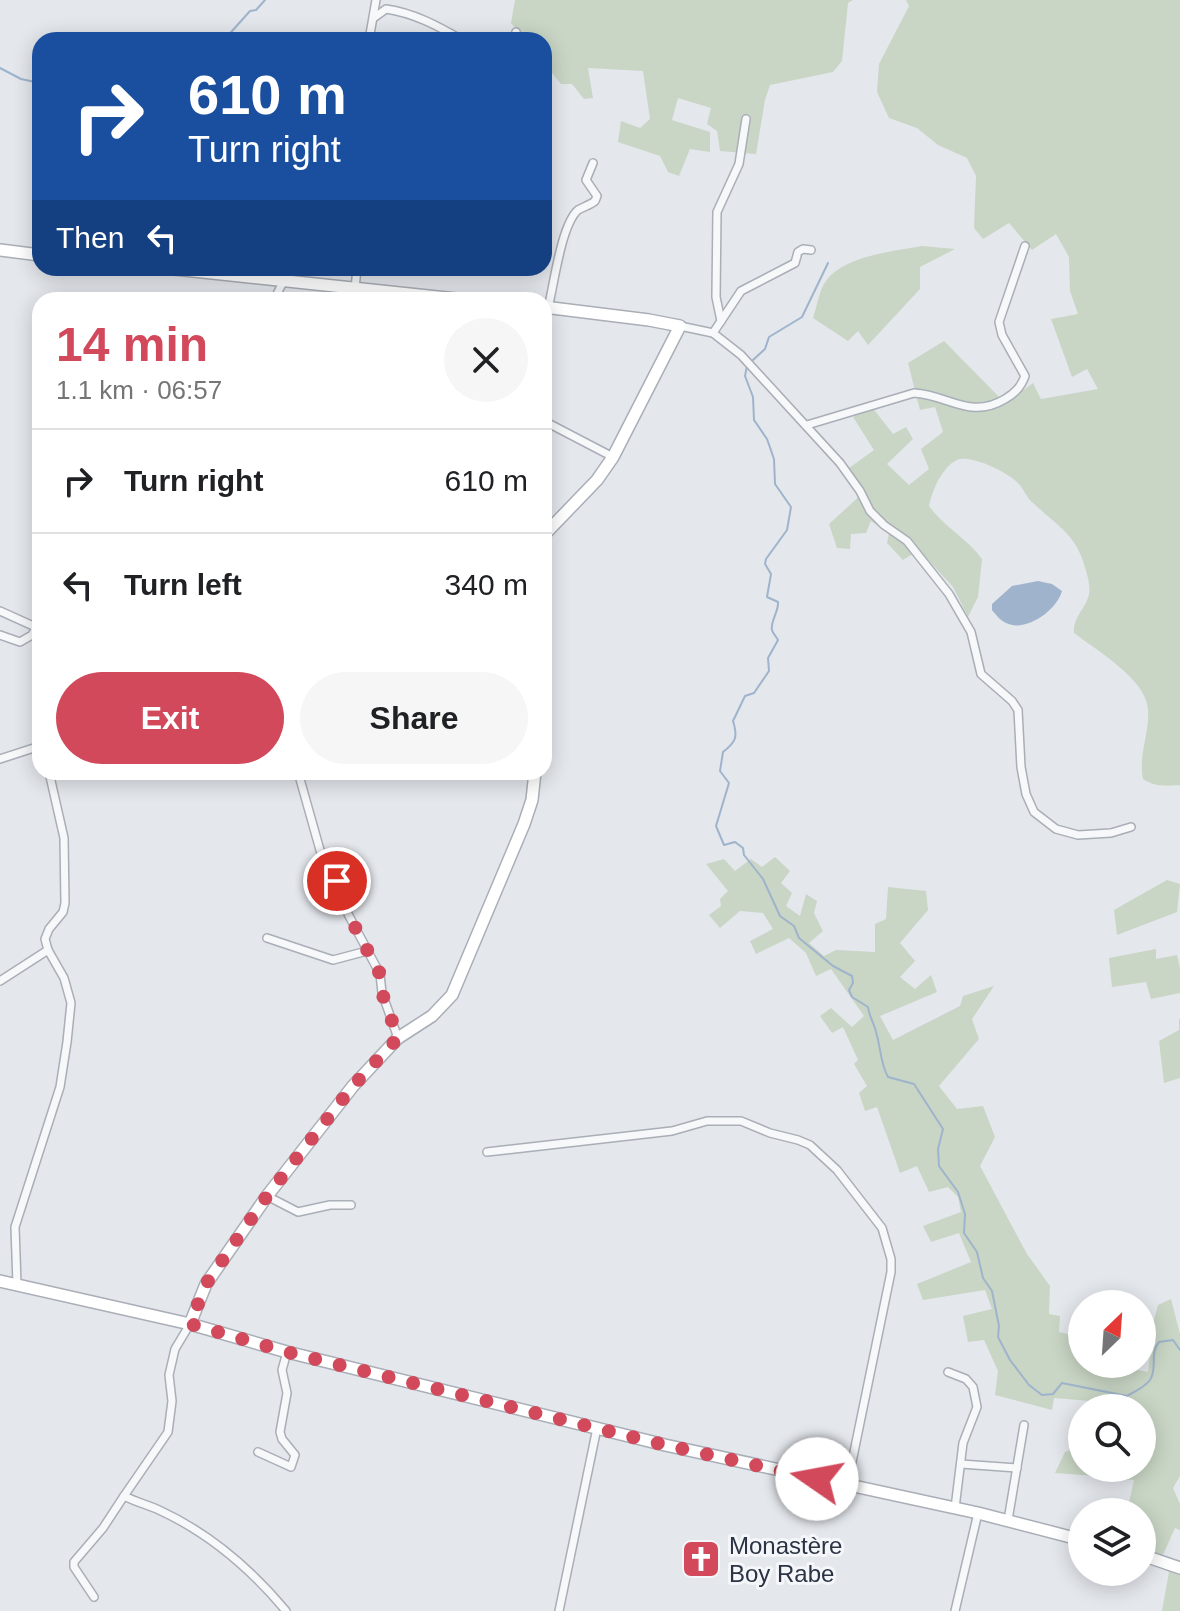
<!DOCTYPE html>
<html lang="en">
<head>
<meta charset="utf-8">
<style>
	:root { --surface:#fff; --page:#f6f6f6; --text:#202124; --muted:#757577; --line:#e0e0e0; --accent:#d1495b }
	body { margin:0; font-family:Helvetica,sans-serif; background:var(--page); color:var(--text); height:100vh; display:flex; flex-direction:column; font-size:30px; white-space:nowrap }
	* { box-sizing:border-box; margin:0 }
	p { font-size:26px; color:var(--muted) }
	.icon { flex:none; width:44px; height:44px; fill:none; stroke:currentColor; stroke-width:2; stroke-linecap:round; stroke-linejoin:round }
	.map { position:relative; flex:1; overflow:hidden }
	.drawer { position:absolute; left:32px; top:292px; width:520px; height:488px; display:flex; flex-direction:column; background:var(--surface); border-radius:24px; box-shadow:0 4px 20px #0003 }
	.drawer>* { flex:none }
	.banner { position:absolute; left:32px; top:32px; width:520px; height:244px; border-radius:24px; box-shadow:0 4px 20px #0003; background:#1a4fa0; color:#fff; overflow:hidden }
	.needle { width:52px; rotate:25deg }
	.controls { position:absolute; left:1068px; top:1290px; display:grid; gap:16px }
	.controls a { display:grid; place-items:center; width:88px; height:88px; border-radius:50%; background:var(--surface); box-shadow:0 4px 20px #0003; font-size:40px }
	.pin { position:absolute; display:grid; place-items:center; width:68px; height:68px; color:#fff; margin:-34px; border:4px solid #fff; border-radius:50%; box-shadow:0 2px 8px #0007 }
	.me { position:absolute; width:88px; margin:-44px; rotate:282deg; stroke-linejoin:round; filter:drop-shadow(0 0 6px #0008) }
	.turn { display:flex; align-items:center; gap:28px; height:168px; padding:0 24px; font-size:36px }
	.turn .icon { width:104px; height:104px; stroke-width:2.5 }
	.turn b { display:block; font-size:56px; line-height:68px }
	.then { display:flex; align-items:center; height:76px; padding:0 24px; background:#0003; gap:16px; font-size:30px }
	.round { display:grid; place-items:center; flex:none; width:84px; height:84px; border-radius:42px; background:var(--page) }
	.overview { display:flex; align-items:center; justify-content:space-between; height:136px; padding:0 24px }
	h1 { font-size:48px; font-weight:800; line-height:60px; color:var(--accent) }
	.cta { display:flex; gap:16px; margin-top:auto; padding:16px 24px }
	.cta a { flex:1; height:92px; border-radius:48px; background:var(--accent); color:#fff; font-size:32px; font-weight:800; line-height:92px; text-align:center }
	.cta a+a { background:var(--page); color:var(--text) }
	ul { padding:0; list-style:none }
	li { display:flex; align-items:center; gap:24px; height:104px; padding:0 24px; border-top:2px solid var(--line) }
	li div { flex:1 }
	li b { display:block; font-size:30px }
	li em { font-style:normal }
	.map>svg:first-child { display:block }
	.green { fill:#c9d6c5 }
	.water { fill:#9fb4cc }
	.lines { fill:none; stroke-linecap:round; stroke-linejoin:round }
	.stream { stroke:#9fb4cc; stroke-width:2 }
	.street-casing { stroke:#a9aeb7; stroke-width:10 }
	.secondary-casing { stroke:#a9aeb7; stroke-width:14 }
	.street { stroke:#f7f8fa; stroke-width:7 }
	.secondary { stroke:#fff; stroke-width:11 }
	.route { stroke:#d1495b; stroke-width:14; stroke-dasharray:0 25.2 }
	.labels { text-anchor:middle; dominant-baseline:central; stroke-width:6; stroke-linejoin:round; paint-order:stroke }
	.poi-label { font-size:24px; fill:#2b3445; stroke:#f4f6f9; text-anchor:start }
</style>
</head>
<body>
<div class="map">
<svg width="1180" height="1611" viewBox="0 0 1180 1611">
	<rect width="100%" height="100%" fill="#e4e7ec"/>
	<g class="green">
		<path d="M515,0H853L848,3L842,61L833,72L770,85L765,100L756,154L720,151L717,131L707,124L711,108L678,98L672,120L710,132V152L690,149L679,176L668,172L660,156L618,142L621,121L640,128L650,119L643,71L588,68L593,98L584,99L572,84H561L544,63V40H525L511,23Z"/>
		<path d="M906,0H1180V785C1166,786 1155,787 1143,779C1138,755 1150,732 1148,709C1146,679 1096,650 1074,633C1073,616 1086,609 1089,594C1091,583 1085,568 1082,558C1073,533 1052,521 1033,503C1027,498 1024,490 1019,484C1009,473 971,454 957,460C942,467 932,491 929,506C944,527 967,538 982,559L978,597L968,617L953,587L919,550L903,560L887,543L889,533L871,521L866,533L851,534L850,549L837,548L829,524L863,493L845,471L874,450L853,417L872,407L893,434L906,427L913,439L887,464L909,485L929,469L921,449L943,432L935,407L920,410L908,363L944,341L1005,403L1033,383L1041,399L1098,389L1087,369L1072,377L1051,319L1078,314L1070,291L1069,257L1056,234L1032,250L1009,223L983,239L974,228L976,176L967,158L938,145L917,128L889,118L877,92L879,64L909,6Z"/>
		<path d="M922,246L955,249L920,267V289L868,345L858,331L848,341L813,318C817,307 819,290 826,281C843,256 895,251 922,246Z"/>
		<path d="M775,857L790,871L781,883L792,893L786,906L800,916L806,894L817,901L814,913L823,931L809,943L824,956L836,950L875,952V924L886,919L888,887L926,891L928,910L900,943L915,961L900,977L915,989L931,975L937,992L880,1016L893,1040L960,1006L963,996L994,986L972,1019L979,1039L939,1086L957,1109L983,1106L995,1137L980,1166L1027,1254L1050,1286L1049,1314L1060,1316L1059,1332L1072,1335L1075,1326L1082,1328V1364H1126L1127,1368L1148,1372L1150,1354L1142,1352V1333L1151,1331L1158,1305L1171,1299L1180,1334V1476L1173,1488L1180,1504V1530L1175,1528L1162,1557L1180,1564V1611H1162L1169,1572L1142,1557V1512H1127L1134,1480L1115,1479L1116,1468H1142V1408H1102V1402L1054,1398L1052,1410L995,1395L998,1371L984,1340L968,1342L963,1316L992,1309L985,1290L923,1300L917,1284L971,1262L959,1233L931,1242L923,1226L961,1212L958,1197L948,1187L929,1192L917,1166L900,1173L877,1107L865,1111L859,1093L867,1086L854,1064L858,1060L843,1027L832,1033L820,1016L831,1008L852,1027L864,1016L831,969L816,976L806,953L789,938L756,954L750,941L773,929L763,913L740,911L720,928L709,915L721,906L720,899L728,891L706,864L724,859L735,871L751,859L762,867Z"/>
		<path d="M1167,880L1180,884L1177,912L1117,935L1114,910Z"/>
		<path d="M1156,949V959L1177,955L1180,968V993L1151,999L1146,982L1112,987L1109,958Z"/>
		<path d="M1179,1019H1180V1078L1164,1083L1159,1041L1179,1030Z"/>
		<path d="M1082,1446V1468H1098L1096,1476L1055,1473L1065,1452Z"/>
	</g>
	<path class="water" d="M1038,581L1052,584L1062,591C1057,610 1026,633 1006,623C1001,621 996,615 992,610V604L1012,586Z"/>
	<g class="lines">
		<g class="stream">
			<path d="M224,40L250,11L256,10L265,0"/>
			<path d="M0,68L21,79L40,83"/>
			<path d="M753,360L765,349L769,337L802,317L828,263"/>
			<path d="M747,366L745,376L753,397L754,420L767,439L774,459L775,484L791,507L787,530L766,559L765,564L771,574L767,597L778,602C779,611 770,622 772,630C773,634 776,636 778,640L768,658L769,671L754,693L745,696L733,721C738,737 736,742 723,752L720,771L729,783L716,826L724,845L735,842L743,848L744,855L763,879L780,916L794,926L799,938L833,966L852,976L853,983L849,990L852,997L868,1007C869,1016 874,1023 876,1032C881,1048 880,1063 888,1077L914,1084L943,1129L938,1149L939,1166L958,1192L965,1214L964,1233L977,1252L983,1278L992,1291L999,1326L998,1337L1010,1360L1029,1385L1042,1395L1053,1394L1062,1383L1127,1396C1134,1392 1145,1387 1150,1380C1158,1368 1149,1354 1159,1342L1173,1340L1180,1350"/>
		</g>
		<defs>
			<g id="street">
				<path d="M375,17L386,9C414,13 438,26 462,40"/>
				<path d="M369,40L376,0"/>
				<path d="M513,40L516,32"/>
				<path d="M355,289L357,268"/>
				<path d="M274,300L290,268"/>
				<path d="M548,308C554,285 561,225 578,210C583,207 590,205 595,201L597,196L586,180L593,163"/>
				<path d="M721,321L716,297L717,212L739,164L746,119"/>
				<path d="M680,326L713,333L741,355L840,463L860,491L870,511L884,525L907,541L949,594L971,632L981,674L1012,701L1018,710L1021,767L1026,794L1034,812L1056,829L1078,835L1111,833L1131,827"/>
				<path d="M713,333L741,291L795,263L798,252L803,249L811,250"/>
				<path d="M544,421L613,457"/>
				<path d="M807,425L914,393C949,395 970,420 1005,399C1015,393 1021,387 1025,376L1002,335L999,322L1025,246"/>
				<path d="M0,611L40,629"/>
				<path d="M0,635L20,642L32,635L36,628"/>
				<path d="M0,759L40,746"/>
				<path d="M298,772L320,850L337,881L348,914L380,974L382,993L398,1038"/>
				<path d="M267,938L333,960L367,951"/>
				<path d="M0,981L48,950"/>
				<path d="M487,1152L672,1131L707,1121H741L770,1133L798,1140L810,1145L837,1170L882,1228L891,1259V1272L847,1486"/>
				<path d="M267,1196L298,1212L330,1205H351"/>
				<path d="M17,1284L15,1227L60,1087L67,1042L71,1003L64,978L48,950L45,939L49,929L63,912L65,903L64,838L49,772"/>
				<path d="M190,1324L175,1349L169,1375L172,1401L168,1432L124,1496C136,1502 148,1505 159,1510C209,1533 251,1569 286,1611"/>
				<path d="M948,1372L966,1379L973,1387L977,1407L963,1443L955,1508"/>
				<path d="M258,1452L291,1467L295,1455L282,1439L280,1432L287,1393L282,1370L287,1352"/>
				<path d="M961,1464L1017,1468"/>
				<path d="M1008,1520L1024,1425"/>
				<path d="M94,1597L74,1567V1562L103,1528L124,1496"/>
				<path d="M559,1611L597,1428"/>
				<path d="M955,1611L978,1513"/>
			</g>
			<g id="secondary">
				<path d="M0,250L40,255"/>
				<path d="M165,268L466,300"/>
				<path d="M544,307L649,320L680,326L613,457L597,480L544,535"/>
				<path d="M0,1281L190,1324L287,1352L665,1445L978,1513L1082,1540"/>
				<path d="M190,1324L206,1284L267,1196L353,1086L398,1038L432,1016L452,995L524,824L532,800L535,772"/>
				<path d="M1142,1555L1180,1568"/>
			</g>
		</defs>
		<use href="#street" class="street-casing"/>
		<use href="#secondary" class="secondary-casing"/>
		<use href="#street" class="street"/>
		<use href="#secondary" class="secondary"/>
	</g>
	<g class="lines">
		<path class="route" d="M337,881L348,914L380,974L382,993L398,1038L353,1086L267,1196L206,1284L190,1324L287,1352L665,1445L817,1479"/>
	</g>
	<defs>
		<symbol id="church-square" viewBox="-11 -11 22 22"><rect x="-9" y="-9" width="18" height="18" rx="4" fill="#d1495b" stroke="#f4f6f9"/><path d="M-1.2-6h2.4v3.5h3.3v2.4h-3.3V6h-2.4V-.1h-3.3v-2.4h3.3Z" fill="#fff"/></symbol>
	</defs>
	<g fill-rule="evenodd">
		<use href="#church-square" x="679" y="1537" width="44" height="44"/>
	</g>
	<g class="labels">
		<g class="poi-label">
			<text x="729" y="1545">Monastère<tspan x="729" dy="28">Boy Rabe</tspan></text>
		</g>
	</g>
</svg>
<div class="controls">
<a><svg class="needle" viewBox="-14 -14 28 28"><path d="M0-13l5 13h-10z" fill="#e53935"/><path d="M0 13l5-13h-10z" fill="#757577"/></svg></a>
<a><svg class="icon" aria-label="search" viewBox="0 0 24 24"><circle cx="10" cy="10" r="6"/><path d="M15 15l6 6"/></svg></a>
<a><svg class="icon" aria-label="layers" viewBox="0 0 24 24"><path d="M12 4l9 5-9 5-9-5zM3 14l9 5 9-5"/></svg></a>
</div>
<div class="pin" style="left:337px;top:881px;background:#d93025"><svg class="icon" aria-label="arrive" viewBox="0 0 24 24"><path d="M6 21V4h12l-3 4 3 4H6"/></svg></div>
<svg class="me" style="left:817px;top:1479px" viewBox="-20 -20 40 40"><circle r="19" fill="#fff"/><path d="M0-13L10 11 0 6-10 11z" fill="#d1495b"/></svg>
<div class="banner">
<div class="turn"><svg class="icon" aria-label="right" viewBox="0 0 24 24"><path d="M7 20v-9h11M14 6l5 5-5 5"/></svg><div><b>610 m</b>Turn right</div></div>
<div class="then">Then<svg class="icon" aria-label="left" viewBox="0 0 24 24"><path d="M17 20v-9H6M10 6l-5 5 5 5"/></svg></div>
</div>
<section class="drawer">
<div class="overview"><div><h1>14 min</h1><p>1.1 km · 06:57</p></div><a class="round"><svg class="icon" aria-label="close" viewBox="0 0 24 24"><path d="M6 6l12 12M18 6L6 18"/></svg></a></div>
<ul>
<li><svg class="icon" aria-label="right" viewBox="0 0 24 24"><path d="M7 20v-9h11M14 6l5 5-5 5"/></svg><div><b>Turn right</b></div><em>610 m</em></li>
<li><svg class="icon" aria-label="left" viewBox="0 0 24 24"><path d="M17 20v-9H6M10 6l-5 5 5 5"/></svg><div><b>Turn left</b></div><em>340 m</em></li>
</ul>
<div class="cta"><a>Exit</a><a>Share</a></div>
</section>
</div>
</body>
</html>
